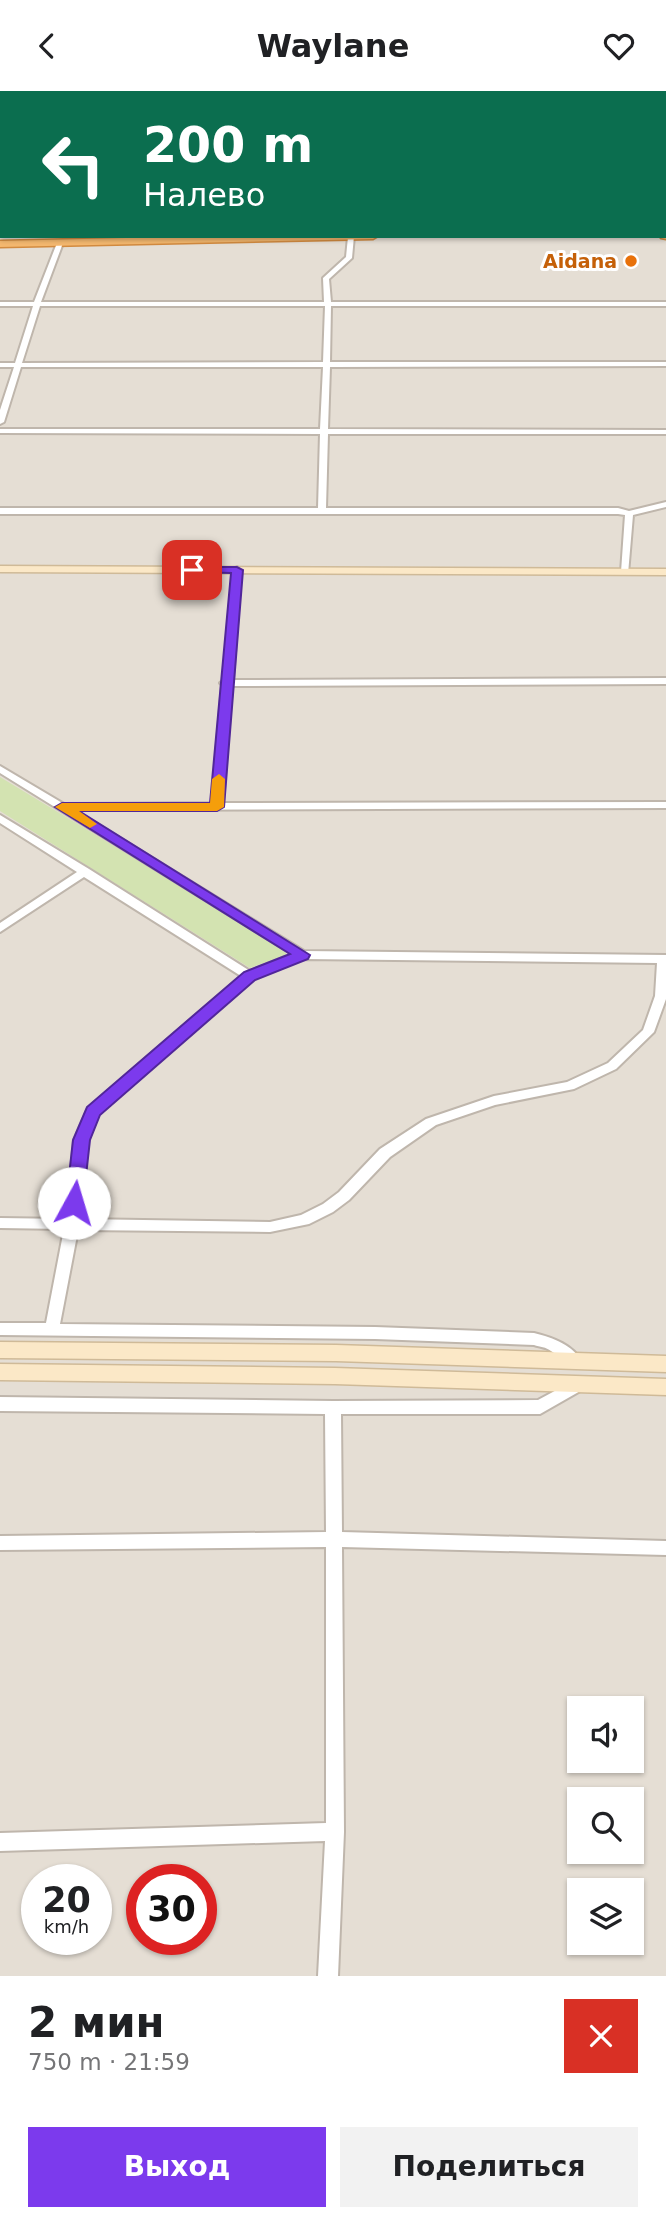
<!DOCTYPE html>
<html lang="ru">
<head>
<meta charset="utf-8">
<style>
	:root { --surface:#fff; --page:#f2f2f2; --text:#202124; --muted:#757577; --accent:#7c3aed }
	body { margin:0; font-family:"DejaVu Sans",sans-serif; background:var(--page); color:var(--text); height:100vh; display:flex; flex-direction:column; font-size:26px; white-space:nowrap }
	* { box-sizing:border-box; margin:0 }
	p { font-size:23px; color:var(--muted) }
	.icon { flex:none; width:38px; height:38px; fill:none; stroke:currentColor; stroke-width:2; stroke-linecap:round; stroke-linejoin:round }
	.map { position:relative; height:1885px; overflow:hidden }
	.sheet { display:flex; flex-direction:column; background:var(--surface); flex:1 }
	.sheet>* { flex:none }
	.top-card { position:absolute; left:0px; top:0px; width:667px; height:147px; box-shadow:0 2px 5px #0004; background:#0b6e4f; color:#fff; overflow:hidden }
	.controls { position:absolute; left:567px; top:1605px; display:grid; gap:14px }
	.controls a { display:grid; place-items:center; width:77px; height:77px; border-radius:0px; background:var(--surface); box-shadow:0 2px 5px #0004; font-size:35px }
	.speed { position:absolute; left:21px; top:1773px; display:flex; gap:14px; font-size:35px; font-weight:700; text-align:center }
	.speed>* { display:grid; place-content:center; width:91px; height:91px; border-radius:50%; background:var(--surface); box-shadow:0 2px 5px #0004; line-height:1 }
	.speed small { font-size:18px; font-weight:400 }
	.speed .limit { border:10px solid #d22; background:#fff; color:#111 }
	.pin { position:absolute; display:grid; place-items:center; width:60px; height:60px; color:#fff; margin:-30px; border-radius:14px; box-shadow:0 4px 10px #0006 }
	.me { position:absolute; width:77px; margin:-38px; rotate:6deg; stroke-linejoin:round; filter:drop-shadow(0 0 5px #0008) }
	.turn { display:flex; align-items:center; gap:24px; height:147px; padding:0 28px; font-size:32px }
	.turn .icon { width:91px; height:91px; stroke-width:2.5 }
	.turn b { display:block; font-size:49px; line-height:60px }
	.round { display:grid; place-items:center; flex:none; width:74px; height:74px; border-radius:0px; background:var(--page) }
	.summary { display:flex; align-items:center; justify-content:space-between; height:119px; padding:0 28px }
	h1 { font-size:42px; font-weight:700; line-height:52px }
	.cta { display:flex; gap:14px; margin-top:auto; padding:14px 28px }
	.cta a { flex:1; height:80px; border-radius:0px; background:var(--accent); color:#fff; font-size:28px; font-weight:700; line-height:80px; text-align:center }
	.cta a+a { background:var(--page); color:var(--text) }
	header { display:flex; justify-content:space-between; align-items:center; height:91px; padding:0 28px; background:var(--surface); font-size:32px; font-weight:700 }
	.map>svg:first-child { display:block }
	.residential { fill:#e5ded4; fill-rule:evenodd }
	.green { fill:#d3e3b1 }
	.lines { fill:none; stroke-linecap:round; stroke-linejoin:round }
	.street-casing { stroke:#bfb6ac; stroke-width:4 }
	.secondary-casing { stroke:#cfba98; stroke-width:3 }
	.highway-casing { stroke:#d28b40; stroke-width:3 }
	.street { fill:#fff; fill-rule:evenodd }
	.secondary { fill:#fbe8c7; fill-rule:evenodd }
	.highway { fill:#f4b86f; fill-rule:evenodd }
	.route { fill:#7c3aed; stroke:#51269a; stroke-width:2 }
	.slow { fill:#f59e0b }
	.food-dot { fill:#e8710a; stroke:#fff; stroke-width:2.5 }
	.labels { text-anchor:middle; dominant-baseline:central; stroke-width:6; stroke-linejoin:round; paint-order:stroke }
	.far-food-label { font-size:19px; font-weight:bold; fill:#c56008; stroke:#fff; text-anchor:end }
</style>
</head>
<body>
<header><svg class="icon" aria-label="back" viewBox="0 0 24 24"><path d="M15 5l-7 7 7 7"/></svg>Waylane<svg class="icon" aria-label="heart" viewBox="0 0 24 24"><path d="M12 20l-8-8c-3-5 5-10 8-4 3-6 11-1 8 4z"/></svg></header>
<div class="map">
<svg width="666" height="1885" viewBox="0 0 666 1885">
	<rect width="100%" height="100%" fill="#f2ede6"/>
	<g class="residential">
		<path d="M0,0H555L556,2H2L0,143Z"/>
		<path d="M666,133V1885H0V144L665,145ZM579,1617H632V1670H579ZM579,1708H632V1760H579ZM37,1788H96V1848H37ZM142,1788H201V1848H142ZM579,1799H632V1852H579Z"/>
	</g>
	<path class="green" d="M0,686L282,857L287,864L250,877L0,720Z"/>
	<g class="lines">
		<defs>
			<g id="street">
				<path d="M95,0L188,2H106Z"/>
				<path d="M242,0H248L242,2Z"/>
				<rect x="332" y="0" width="6" height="2"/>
				<rect x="421" y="0" width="6" height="2"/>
				<rect x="504" y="0" width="6" height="2"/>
				<rect x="596" y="0" width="6" height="2"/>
				<rect x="665" y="9" width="1" height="4"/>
				<rect x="665" y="91" width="1" height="4"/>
				<path d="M354,145L352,167L329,188L331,211H666V215H331L330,271H666V275L330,276L328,338L666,339V343H328L326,417H618L629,420L666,411V416L633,424L628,483L621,481L625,424L618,423H0V417H318L320,343L0,342V338H320L323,276H21L4,331L0,333V319L14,276H0V272H15L33,215H0V211H34L57,152L60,150L63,152L41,211H324L323,187L346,166L348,146ZM40,215H325L323,271L22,272Z"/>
				<path d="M237,476L241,479L233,589L666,587V593L232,595L223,712L666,711V717L74,719L304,860L666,864V908L654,941L616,978L574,998L495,1014L436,1034L390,1066L349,1109L333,1121L309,1133L270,1141L78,1139L60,1233L375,1236L534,1242C554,1247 573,1254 583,1272L581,1276C568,1280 562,1266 551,1260C546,1256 540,1256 534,1254L375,1248L0,1244V1232H46L64,1138L0,1137V1127L66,1128L74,1049L88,1017L241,885L84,786L0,841V832L77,781L0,732V724L89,778L250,880L292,863L0,682V675L64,713L212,712L222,594L220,592L223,590L233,479ZM303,868L657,872L655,905L643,939L608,972L567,991L494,1005L426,1028L380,1058L339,1101L323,1113L301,1124L270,1131L79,1128L88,1049L98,1023L253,888Z"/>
				<path d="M577,1288L582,1289L584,1294L582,1299L540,1323H341L342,1441L666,1450V1464L342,1456L344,1741L338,1885H318L325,1750L0,1760V1742L326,1732V1456L0,1459V1445L326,1441L325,1323L0,1320V1306L333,1310L538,1309Z"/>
			</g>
			<g id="secondary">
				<path d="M0,475L666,478V484L0,481Z"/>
				<path d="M0,1251L336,1254L666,1265V1281L336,1270L0,1267Z"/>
				<path d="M0,1273L335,1277L666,1288V1304L335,1293L0,1289Z"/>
			</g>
			<g id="highway">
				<rect x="665" y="120" width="1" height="6"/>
				<path d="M666,142V148L661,147L660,145H665Z"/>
				<path d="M209,145H378L373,148L0,156V150Z"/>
			</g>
		</defs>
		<use href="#street" class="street-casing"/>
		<use href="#secondary" class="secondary-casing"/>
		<use href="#highway" class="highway-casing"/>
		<use href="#street" class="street"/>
		<use href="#secondary" class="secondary"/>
		<use href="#highway" class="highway"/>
	</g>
	<path class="route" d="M192,476H237L243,479L224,716L217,720H79L310,864L308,868L255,889L100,1024L90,1049L83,1112L81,1116H68L66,1112L73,1049L87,1016L244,881L290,863L55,716L62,712H210L231,482L188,481V477Z"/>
	<path class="slow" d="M219,683L225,688L224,716L217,720H79L97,733L90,737L55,716L62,712H210L212,688Z"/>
	<circle class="food-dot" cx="631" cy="170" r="7"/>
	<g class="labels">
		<g class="far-food-label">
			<text x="617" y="170">Aidana</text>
		</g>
	</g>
</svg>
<div class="controls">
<a><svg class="icon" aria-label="sound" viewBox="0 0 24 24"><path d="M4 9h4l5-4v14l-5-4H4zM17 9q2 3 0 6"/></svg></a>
<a><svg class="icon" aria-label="search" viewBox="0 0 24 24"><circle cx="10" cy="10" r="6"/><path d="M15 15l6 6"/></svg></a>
<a><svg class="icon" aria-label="layers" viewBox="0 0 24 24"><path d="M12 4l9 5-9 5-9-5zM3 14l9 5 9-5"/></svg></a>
</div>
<div class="speed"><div>20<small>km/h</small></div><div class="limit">30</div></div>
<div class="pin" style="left:192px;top:479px;background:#d93025"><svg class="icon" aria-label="arrive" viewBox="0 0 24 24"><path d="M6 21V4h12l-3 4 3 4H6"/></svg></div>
<svg class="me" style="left:74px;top:1112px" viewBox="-20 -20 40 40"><circle r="19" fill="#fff"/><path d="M0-13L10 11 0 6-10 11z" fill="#7c3aed"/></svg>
<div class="top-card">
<div class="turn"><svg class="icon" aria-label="left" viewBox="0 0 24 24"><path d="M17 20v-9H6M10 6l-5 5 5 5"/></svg><div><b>200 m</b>Налево</div></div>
</div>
</div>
<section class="sheet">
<div class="summary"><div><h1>2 мин</h1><p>750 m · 21:59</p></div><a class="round" style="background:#d93025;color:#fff"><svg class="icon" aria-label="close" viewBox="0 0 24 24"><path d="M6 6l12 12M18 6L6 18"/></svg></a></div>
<div class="cta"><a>Выход</a><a>Поделиться</a></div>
</section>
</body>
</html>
